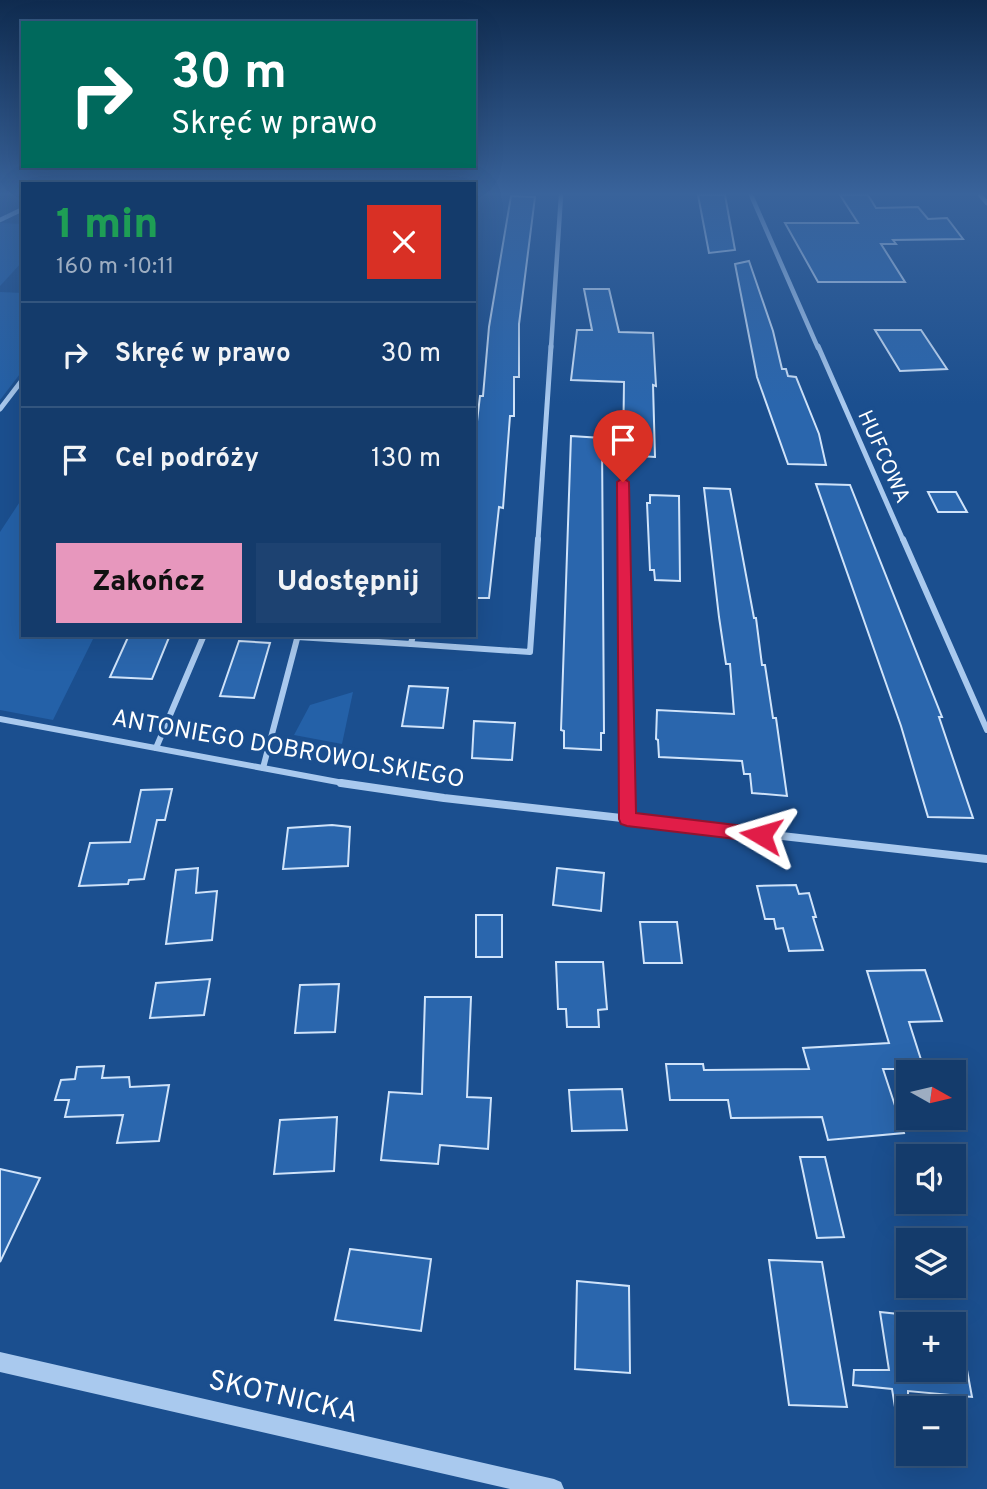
<!DOCTYPE html>
<html lang="pl">
<head>
<meta charset="utf-8">
<style>
	:root { --surface:#143b6b; --page:#1d4271; --text:#f1f3f6; --muted:#9dadc1; --line:#33557e; --accent:#e797bd }
	body { margin:0; font-family:Overpass,sans-serif; background:var(--page); color:var(--text); height:100vh; display:flex; flex-direction:column; font-size:26px; white-space:nowrap }
	* { box-sizing:border-box; margin:0 }
	p { font-size:23px; color:var(--muted) }
	.icon { flex:none; width:38px; height:38px; fill:none; stroke:currentColor; stroke-width:2; stroke-linecap:round; stroke-linejoin:round }
	.map { position:relative; flex:1; overflow:hidden }
	.sheet { position:absolute; left:21px; top:182px; width:455px; height:455px; display:flex; flex-direction:column; background:var(--surface); border-radius:0px; box-shadow:0 7px 28px #0002,0 0 0 2px var(--line) }
	.sheet>* { flex:none }
	.hud { position:absolute; left:21px; top:21px; width:455px; height:147px; border-radius:0px; box-shadow:0 7px 28px #0002,0 0 0 2px var(--line); background:#00695c; color:#fff; overflow:hidden }
	.needle { width:46px; rotate:98deg }
	.controls { position:absolute; left:896px; top:1060px; display:grid; gap:14px }
	.controls a { display:grid; place-items:center; width:70px; height:70px; border-radius:0px; background:var(--surface); box-shadow:0 7px 28px #0002,0 0 0 2px var(--line); font-size:35px }
	.pin { position:absolute; display:grid; place-items:center; width:60px; height:60px; color:#fff; margin:-72px -30px; border-radius:50% 50% 50% 0; rotate:-45deg; box-shadow:0 0 7px #0007 }
	.pin .icon { rotate:45deg }
	.me { position:absolute; width:77px; margin:-38px; rotate:277deg; stroke-linejoin:round; filter:drop-shadow(0 0 5px #0008) }
	.turn { display:flex; align-items:center; gap:24px; height:147px; padding:0 35px; font-size:32px }
	.turn .icon { width:91px; height:91px; stroke-width:2.5 }
	.turn b { display:block; font-size:49px; line-height:60px }
	.round { display:grid; place-items:center; flex:none; width:74px; height:74px; border-radius:0px; background:var(--page) }
	.head { display:flex; align-items:center; justify-content:space-between; height:119px; padding:0 35px }
	h1 { font-size:42px; font-weight:800; line-height:52px; color:#1e9e55 }
	.cta { display:flex; gap:14px; margin-top:auto; padding:14px 35px }
	.cta a { flex:1; height:80px; border-radius:0px; background:var(--accent); color:#111; font-size:28px; font-weight:800; line-height:80px; text-align:center }
	.cta a+a { background:var(--page); color:var(--text) }
	ul { padding:0; list-style:none }
	li { display:flex; align-items:center; gap:21px; height:105px; padding:0 35px; border-top:2px solid var(--line) }
	li div { flex:1 }
	li b { display:block; font-size:26px }
	li em { font-style:normal }
	.map>svg:first-child { display:block }
	.green { fill:#2461a8 }
	.lines { fill:none; stroke-linecap:round; stroke-linejoin:round }
	.stream { stroke:#9cc4f0; stroke-width:4.5 }
	.building { fill:#2a66ad; stroke:#cfe3fa; stroke-width:2 }
	.minor-far3 { stroke:#a9c9ee; stroke-width:4.5 }
	.minor-far2 { stroke:#a9c9ee; stroke-width:5 }
	.minor-far1 { stroke:#a9c9ee; stroke-width:6 }
	.minor { stroke:#a9c9ee; stroke-width:8 }
	.tertiary { fill:#a9c9ee; fill-rule:evenodd }
	.route { fill:#e11d48; stroke:#92132f; stroke-width:2 }
	.labels { text-anchor:middle; dominant-baseline:central; stroke-width:7; stroke-linejoin:round; paint-order:stroke }
	.far-street-label { font-size:21px; fill:#fff; stroke:#1b4f8f }
	.street-label { font-size:24px; fill:#fff; stroke:#1b4f8f }
	.near-street-label { font-size:28px; fill:#fff; stroke:#1b4f8f }
</style>
</head>
<body>
<div class="map">
<svg width="987" height="1489" viewBox="0 0 987 1489">
	<rect width="100%" height="100%" fill="#1b4f8f"/>
	<g class="green">
		<path d="M0,223L23,224V261L0,286Z"/>
		<path d="M0,292L23,293V370L0,400Z"/>
		<path d="M23,497V635H95L53,720L0,710V532Z"/>
		<path d="M353,692L342,744L294,735L310,705Z"/>
	</g>
	<g class="lines">
		<path class="stream" d="M0,220L23,209"/>
	</g>
	<g class="building">
		<path d="M698,195H725L735,250L709,253Z"/>
		<path d="M840,195H868L876,208L918,207L928,219L947,218L963,239L893,240L896,244H881L905,282H818L785,223H858Z"/>
		<path d="M511,196L535,197L519,324V377H514V416H510L503,508L499,507L489,598H474V447L480,396H483L489,327Z"/>
		<path d="M749,261L773,331L782,369H786L788,376L796,377L819,434L826,465L788,464L757,377L735,264Z"/>
		<path d="M584,289H609L619,332L653,333L656,386L653,385L655,457L623,455L624,382L571,380L577,330H592Z"/>
		<path d="M875,330H921L947,369L900,371Z"/>
		<path d="M571,436L602,438L604,733H601V750L564,748V731L561,730Z"/>
		<path d="M816,484L850,485L942,717H939L973,818L928,817L901,726Z"/>
		<path d="M704,488L730,489L754,618H756L762,665H765L773,718H776L787,796L752,793L750,774H744L742,761L659,757L658,740L656,739L657,710L734,714L730,664H726L719,617Z"/>
		<path d="M928,492H956L967,512H938Z"/>
		<path d="M650,495L679,496L680,581L655,580L654,570H650L647,503H650Z"/>
		<path d="M129,635H170L152,679L110,677Z"/>
		<path d="M239,641L270,643L254,698L220,696Z"/>
		<path d="M409,686L448,688L443,728L402,726Z"/>
		<path d="M474,721L515,723L512,760L472,758Z"/>
		<path d="M172,789L165,820H157L144,879L129,880L128,884L79,886L90,843L130,842L141,790Z"/>
		<path d="M332,825L350,827L348,866L283,869L288,828Z"/>
		<path d="M198,868L196,893L217,891L212,940L166,944L176,870Z"/>
		<path d="M557,868L604,873L601,911L553,905Z"/>
		<path d="M796,885L799,894L809,893L816,917H813L823,950L789,951L783,928L776,929L774,919H765L757,886Z"/>
		<rect x="476" y="915" width="26" height="42"/>
		<path d="M640,922H677L682,963H644Z"/>
		<path d="M556,962H603L607,1009L598,1010L599,1027H567L566,1009H558Z"/>
		<path d="M925,970L942,1021L909,1022L924,1069H883L904,1133L828,1140L822,1117L731,1118L728,1100H670L666,1064H703L704,1070L809,1069L803,1048L889,1043L867,971Z"/>
		<path d="M210,979L204,1015L150,1018L156,983Z"/>
		<path d="M339,984L335,1032L295,1033L300,985Z"/>
		<path d="M425,997H471L467,1097L491,1098L488,1149L440,1145L438,1164L381,1160L389,1092L422,1094Z"/>
		<path d="M104,1066L102,1078L129,1077L130,1087L169,1085L159,1141L117,1143L123,1115L65,1117L69,1100H55L61,1080L75,1079L77,1067Z"/>
		<path d="M622,1089L627,1130L572,1131L569,1090Z"/>
		<path d="M337,1117L334,1171L274,1174L280,1120Z"/>
		<path d="M800,1157H825L844,1237L817,1238Z"/>
		<path d="M0,1169L40,1178L0,1262Z"/>
		<path d="M350,1249L431,1259L421,1331L335,1320Z"/>
		<path d="M769,1260L822,1262L847,1407L789,1405Z"/>
		<path d="M577,1281L629,1286L630,1373L575,1369Z"/>
		<path d="M880,1312L908,1315V1370H967L972,1397L908,1391V1412L896,1413L892,1389L853,1385L854,1370H889Z"/>
	</g>
	<g class="lines">
		<g class="minor-far3">
			<path d="M751,195L818,348"/>
			<path d="M980,195L987,203"/>
			<path d="M551,348L561,195"/>
		</g>
		<g class="minor-far2">
			<path d="M818,346L903,540"/>
			<path d="M0,409L23,379"/>
			<path d="M623,482L624,540"/>
			<path d="M538,540L551,346"/>
		</g>
		<g class="minor-far1">
			<path d="M624,539L627,785"/>
			<path d="M903,539L987,730"/>
			<path d="M297,637L411,644L413,635"/>
			<path d="M411,644L530,652L538,539"/>
			<path d="M0,719L354,785"/>
			<path d="M156,748L204,635"/>
			<path d="M263,768L298,635"/>
		</g>
		<g class="minor">
			<path d="M341,783L444,798L987,859"/>
			<path d="M627,783V819"/>
		</g>
		<path class="tertiary" d="M0,1352L554,1479L561,1482L564,1489H510L0,1372Z"/>
	</g>
	<linearGradient id="sky" x2="0" y2="1"><stop stop-color="#0f2b4f"/><stop offset="0.48" stop-color="#39639b"/><stop offset="1" stop-color="#39639b" stop-opacity="0"/></linearGradient>
	<rect width="987" height="404" fill="url(#sky)"/>
	<path class="route" d="M623,478L629,482L636,813L761,828L767,830L769,835L767,840L761,842L627,826L621,824L619,819L617,482Z"/>
	<g class="labels">
		<g class="far-street-label">
			<text transform="translate(883 457) rotate(66)">HUFCOWA</text>
		</g>
		<g class="street-label">
			<text transform="translate(288 750) rotate(10)">ANTONIEGO DOBROWOLSKIEGO</text>
		</g>
		<g class="near-street-label">
			<text transform="translate(283 1398) rotate(13)">SKOTNICKA</text>
		</g>
	</g>
</svg>
<div class="controls">
<a><svg class="needle" viewBox="-14 -14 28 28"><path d="M0-13l5 13h-10z" fill="#e53935"/><path d="M0 13l5-13h-10z" fill="#9dadc1"/></svg></a>
<a><svg class="icon" aria-label="sound" viewBox="0 0 24 24"><path d="M4 9h4l5-4v14l-5-4H4zM17 9q2 3 0 6"/></svg></a>
<a><svg class="icon" aria-label="layers" viewBox="0 0 24 24"><path d="M12 4l9 5-9 5-9-5zM3 14l9 5 9-5"/></svg></a>
<a>+</a>
<a>−</a>
</div>
<div class="pin" style="left:623px;top:482px;background:#d93025"><svg class="icon" aria-label="arrive" viewBox="0 0 24 24"><path d="M6 21V4h12l-3 4 3 4H6"/></svg></div>
<svg class="me" style="left:761px;top:835px" viewBox="-20 -20 40 40"><path d="M0-17L14 15 0 8-14 15z" fill="#e11d48" stroke="#fff" stroke-width="4"/></svg>
<div class="hud">
<div class="turn"><svg class="icon" aria-label="right" viewBox="0 0 24 24"><path d="M7 20v-9h11M14 6l5 5-5 5"/></svg><div><b>30 m</b>Skręć w prawo</div></div>
</div>
<section class="sheet">
<div class="head"><div><h1>1 min</h1><p>160 m · 10:11</p></div><a class="round" style="background:#d93025;color:#fff"><svg class="icon" aria-label="close" viewBox="0 0 24 24"><path d="M6 6l12 12M18 6L6 18"/></svg></a></div>
<ul>
<li><svg class="icon" aria-label="right" viewBox="0 0 24 24"><path d="M7 20v-9h11M14 6l5 5-5 5"/></svg><div><b>Skręć w prawo</b></div><em>30 m</em></li>
<li><svg class="icon" aria-label="arrive" viewBox="0 0 24 24"><path d="M6 21V4h12l-3 4 3 4H6"/></svg><div><b>Cel podróży</b></div><em>130 m</em></li>
</ul>
<div class="cta"><a>Zakończ</a><a>Udostępnij</a></div>
</section>
</div>
</body>
</html>
